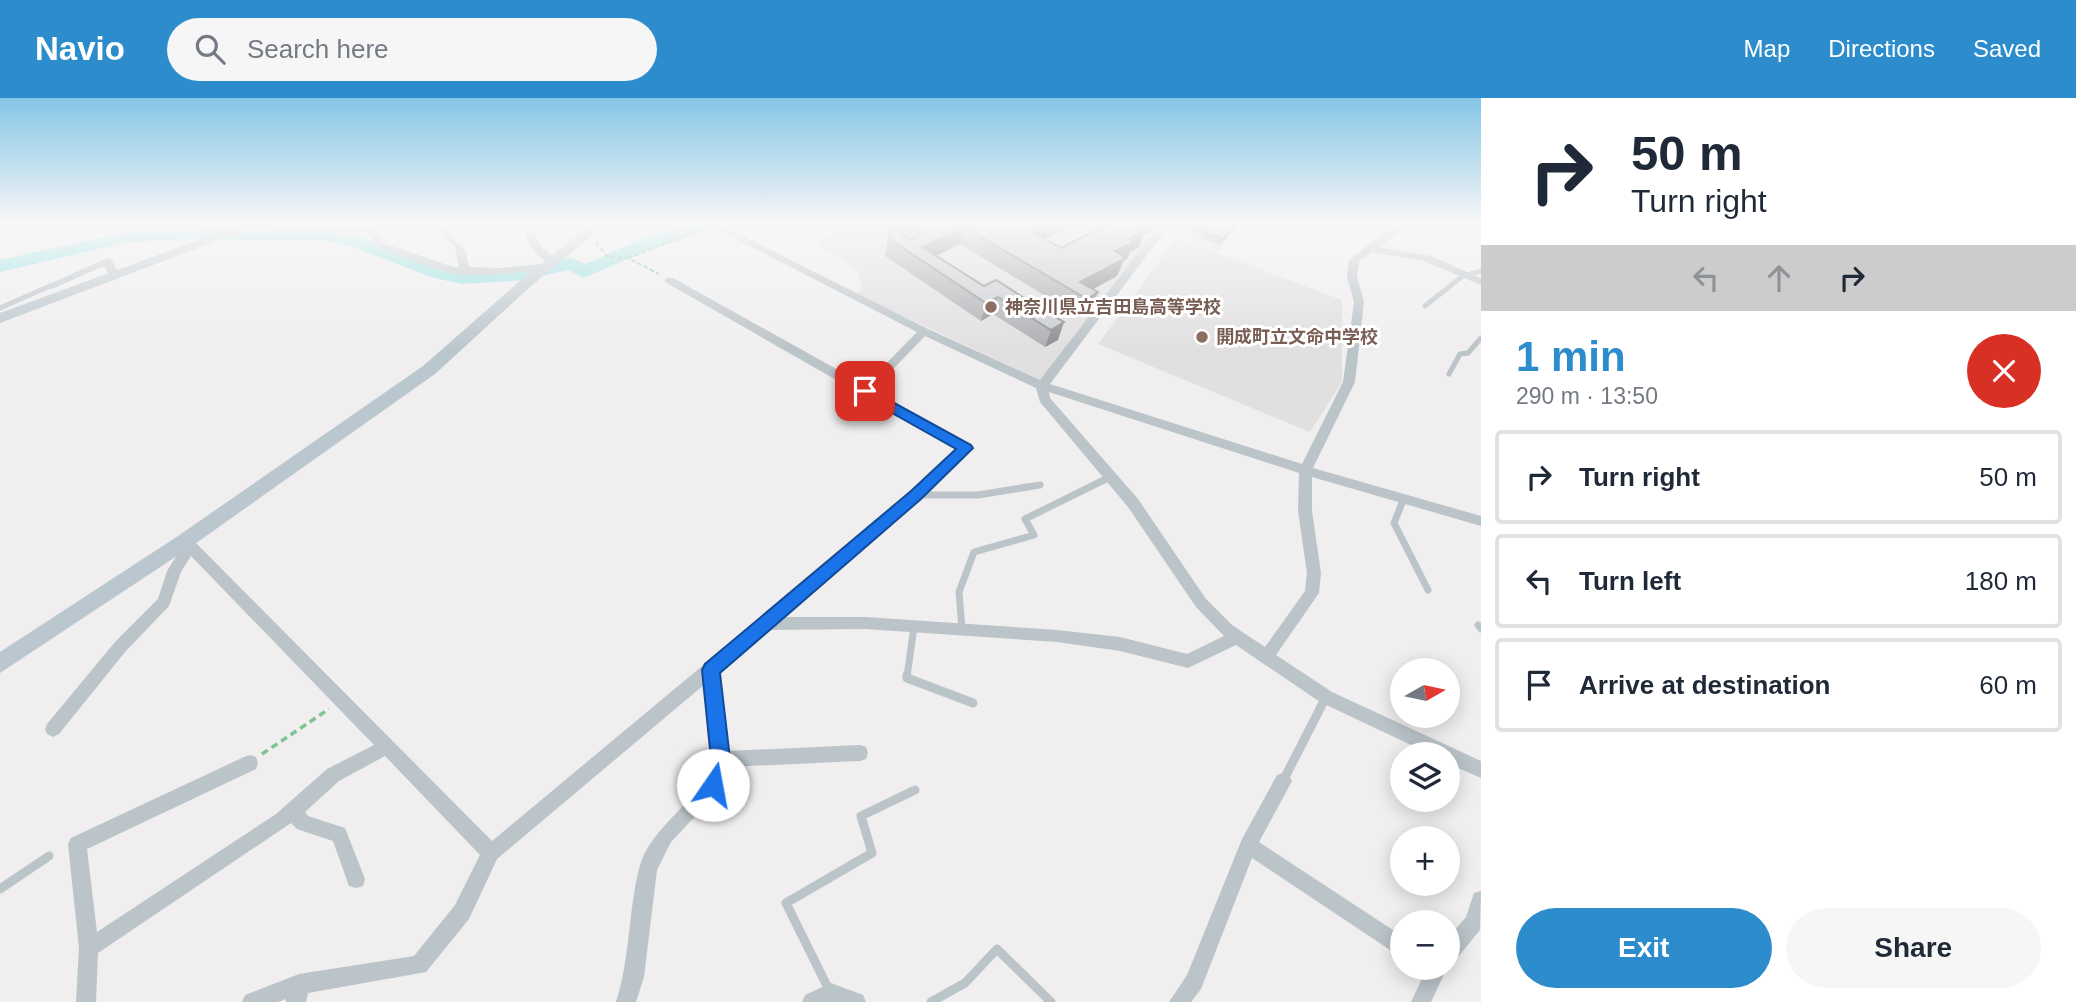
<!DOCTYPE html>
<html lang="en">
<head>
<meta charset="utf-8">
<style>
	:root { --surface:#fff; --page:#f6f6f7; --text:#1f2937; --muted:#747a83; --line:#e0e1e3; --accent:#2c8ccc }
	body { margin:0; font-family:Arial,"Noto Sans JP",sans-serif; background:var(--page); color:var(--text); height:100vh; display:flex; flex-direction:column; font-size:26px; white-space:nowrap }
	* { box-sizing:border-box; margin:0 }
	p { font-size:23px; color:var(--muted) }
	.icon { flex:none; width:38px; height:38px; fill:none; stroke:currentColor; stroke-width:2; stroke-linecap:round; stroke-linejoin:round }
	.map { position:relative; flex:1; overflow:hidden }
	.drawer { display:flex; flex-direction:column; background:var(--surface); width:595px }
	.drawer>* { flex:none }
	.hud { background:#fff; color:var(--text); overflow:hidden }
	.needle { width:46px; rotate:81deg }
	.tools { position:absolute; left:1390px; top:560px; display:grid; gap:14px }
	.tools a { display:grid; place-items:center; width:70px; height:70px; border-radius:50%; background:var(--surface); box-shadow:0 4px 18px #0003; font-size:35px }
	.pin { position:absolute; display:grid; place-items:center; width:60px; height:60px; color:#fff; margin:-30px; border-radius:14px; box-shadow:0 4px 10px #0006 }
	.me { position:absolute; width:77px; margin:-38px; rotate:12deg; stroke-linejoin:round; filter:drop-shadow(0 0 5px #0008) }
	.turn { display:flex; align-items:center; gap:24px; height:147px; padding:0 35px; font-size:32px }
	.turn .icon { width:91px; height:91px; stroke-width:2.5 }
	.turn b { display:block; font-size:49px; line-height:60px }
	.lanes { display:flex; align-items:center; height:66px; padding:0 35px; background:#0003; justify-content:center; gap:35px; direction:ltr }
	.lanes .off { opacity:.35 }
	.round { display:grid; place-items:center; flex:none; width:74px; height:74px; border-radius:37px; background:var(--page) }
	.headline { display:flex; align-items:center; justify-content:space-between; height:119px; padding:0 35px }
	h1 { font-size:42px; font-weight:800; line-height:52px; color:var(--accent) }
	.button { display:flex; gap:14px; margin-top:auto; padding:14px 35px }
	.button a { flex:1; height:80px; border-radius:42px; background:var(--accent); color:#fff; font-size:28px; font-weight:800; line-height:80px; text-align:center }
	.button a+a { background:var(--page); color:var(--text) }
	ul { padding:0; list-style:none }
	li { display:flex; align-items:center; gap:21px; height:94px; margin:0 14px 10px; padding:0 21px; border:4px solid var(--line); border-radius:7px }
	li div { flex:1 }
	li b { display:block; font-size:26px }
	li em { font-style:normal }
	header { display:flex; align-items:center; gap:42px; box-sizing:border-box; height:98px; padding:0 35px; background:var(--accent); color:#fff }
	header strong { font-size:33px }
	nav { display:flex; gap:38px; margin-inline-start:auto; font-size:24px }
	.search { width:490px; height:63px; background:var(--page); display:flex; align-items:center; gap:18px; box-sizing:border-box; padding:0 24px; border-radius:38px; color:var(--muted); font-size:26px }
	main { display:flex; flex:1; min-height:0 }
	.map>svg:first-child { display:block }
	.education { fill:#e1dfdf }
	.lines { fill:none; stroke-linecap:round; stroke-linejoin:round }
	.river { fill:#92dfe2; fill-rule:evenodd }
	.path-far1 { stroke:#7cc495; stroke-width:2; stroke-dasharray:4.5 2.5; stroke-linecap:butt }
	.path { stroke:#7cc495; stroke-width:3.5; stroke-dasharray:7 4.5; stroke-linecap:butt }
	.lane-far2 { stroke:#bbc4c9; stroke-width:5 }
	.lane-far1 { stroke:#bbc4c9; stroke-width:7 }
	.lane { stroke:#bbc4c9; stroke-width:9 }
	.street { fill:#bbc4c9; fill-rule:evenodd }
	.secondary { fill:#bbc7ce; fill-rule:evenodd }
	.wall { fill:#adafb3 }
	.shaded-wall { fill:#8d8f92 }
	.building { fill:#c9ccd0; stroke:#8d8f92; stroke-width:2 }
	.route { fill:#1a73e8; stroke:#114b97; stroke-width:2 }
	.education-dot { fill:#8d6e63; stroke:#fff; stroke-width:2.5 }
	.labels { text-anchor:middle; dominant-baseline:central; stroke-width:6; stroke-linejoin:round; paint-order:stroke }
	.far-education-label { font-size:18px; font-weight:bold; fill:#785e54; stroke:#fff; text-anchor:start }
</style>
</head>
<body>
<header>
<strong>Navio</strong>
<div class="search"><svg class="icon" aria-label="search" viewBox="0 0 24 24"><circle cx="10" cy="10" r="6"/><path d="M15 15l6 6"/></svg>Search here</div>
<nav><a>Map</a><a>Directions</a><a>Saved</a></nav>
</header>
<main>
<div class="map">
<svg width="1481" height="904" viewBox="0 0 1481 904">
	<rect width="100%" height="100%" fill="#f0eeee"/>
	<g class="education">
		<path d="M825,125H1166L1153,138L1047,281L1040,282L856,196L862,191L858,173L817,145L835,132Z"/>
		<path d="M1180,125H1300L1285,140L1243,125L1219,153L1172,134Z"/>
		<path d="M1177,140L1342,202V284L1310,334L1098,246Z"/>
	</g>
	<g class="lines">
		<g class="river">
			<path d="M692,125H714L700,135L654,150L583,180L568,172L526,182L461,186L431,179L353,149L328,143L190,141L128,144L0,174V162L128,134L190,131L328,133L366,141L443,170L461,174L526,170L571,159L585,166L640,142Z"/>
			<path d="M782,125H815L812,129L797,133Z"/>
		</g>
		<g class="path-far1">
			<path d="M596,145L608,159L628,160L659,176"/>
			<path d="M628,160L704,131"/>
		</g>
		<path class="path" d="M262,656L329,611"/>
		<g class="lane-far2">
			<path d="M439,125V129L460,151"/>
			<path d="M195,127L191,130H237"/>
			<path d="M1468,177L1481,173"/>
			<path d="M1425,208L1465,176"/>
			<path d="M0,210L50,188"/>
			<path d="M1449,276L1460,256L1468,255L1481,240"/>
		</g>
		<g class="lane-far1">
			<path d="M916,397H978L1040,387"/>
			<path d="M1404,400L1394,425L1428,492"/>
			<path d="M1478,527L1481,531"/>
			<path d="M962,531L959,494L974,454L1034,437L1025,421L1110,379"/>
			<path d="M907,579L914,529"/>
		</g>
		<g class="lane">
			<path d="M907,577V580L973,605"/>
			<path d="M1283,683L1326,599"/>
			<path d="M0,791L49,758"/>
			<path d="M830,894L786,805L872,755L861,718L915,692"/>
			<path d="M931,904L965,885L997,851L1051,904"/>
		</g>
		<g class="street">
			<path d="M29,125H91L86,128L0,132V126Z"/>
			<path d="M167,125H206C197,130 176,130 167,125Z"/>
			<path d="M261,125H271L273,127L370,128L378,133L383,145L453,169H459L455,151L460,148L465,151L469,169L502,170L548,165L553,168L548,171C516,174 480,181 450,175C425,169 400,157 377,149L368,134L270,133Z"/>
			<path d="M521,125H531C536,141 541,153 558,161V165C536,166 526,142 521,125Z"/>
			<path d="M705,125H717L928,231L1040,282L1161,125H1171L1050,286L1302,366L1343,284L1354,204L1347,179L1349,162L1397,125H1407L1402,132L1379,149L1431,158L1481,180V187L1424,163L1372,154L1359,163L1357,179L1364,204L1355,284L1313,370L1481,418V428L1312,379V413L1321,475L1319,495L1276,557L1332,594L1481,663V680L1447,665V656H1430L1320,604L1236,547L1188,570L1120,553L1057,544L865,531L767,532L719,574L728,653L860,647L866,649L868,655L866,661L860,663L727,669L719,693L671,744L657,772L644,879L636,904H616C630,861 628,815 639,771C649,727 709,697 713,661C714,643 707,605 705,586L497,761L469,821L426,874L308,895L306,904H286V901L278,904H242L245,897L299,876L414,858L455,807L480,757L385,658L339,683L305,714L308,718L345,730L365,781L363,788L356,790L349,788L333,743L297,731L291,725L98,855L96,904H76L79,850L68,746L71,740L244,659L250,657L256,659L258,665L256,671L87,751L97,834L276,716L327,671L374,647L191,458L181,474L169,508L125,554L59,636L53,639L47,636L45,631L47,626L115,544L158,501L167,473L182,449L178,443L180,439H190L492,743L911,394L957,351L665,184V180H673L865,287L917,234ZM925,238L1036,290L1040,304L1128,409L1196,509L1224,538L1187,556L1120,539L1057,532L865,519H782L921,400L972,350L970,347L873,292ZM1049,294L1299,375L1298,413L1307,475L1305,493L1265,549L1232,527L1206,501L1138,401L1050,300Z"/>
			<path d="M107,160L111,161L120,178L119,180H111L104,168L54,190L50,191L45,188Z"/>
			<path d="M1283,675L1289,677L1292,683L1259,744L1402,838V860L1252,760L1201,891L1191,904H1169L1187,877L1242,741L1277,677Z"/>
			<path d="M1481,793L1480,832L1454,864L1447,867V841L1466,819L1474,795Z"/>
			<path d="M1427,870H1447L1431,904H1411Z"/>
			<path d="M831,885L863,897L866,904H802L805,897Z"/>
		</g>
		<g class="secondary">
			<path d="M245,125H264L0,225V215Z"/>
			<path d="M593,125H608L531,188L435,276L192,448L0,575V554L178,438L423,268L521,182Z"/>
		</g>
	</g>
	<g class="wall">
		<path d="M872,125H1077L1045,141L1061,150L1111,125H1155L1152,133L1144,137L1139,149L1130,154L1127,161L1124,162L1117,178L1092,191L1098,194L1091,212L1080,219L960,146L936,158L984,188L1052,211L1050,216L1058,242L1045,249L993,216L981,223L885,158L888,140L890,136Z"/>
		<path d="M1183,125H1239L1220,147L1200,140L1202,135L1181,128Z"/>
	</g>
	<g class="shaded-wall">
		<path d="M1048,125H1077L1026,150L1031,133Z"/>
		<path d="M1143,125H1155L1152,133L1144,137L1139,149L1130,154L1127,161L1124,162L1117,178L1081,198L1080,184L1115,153L1129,141L1139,127Z"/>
		<path d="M1238,125H1239L1220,147L1223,141Z"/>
		<path d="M964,129L960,146L923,164L922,149Z"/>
		<path d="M1098,194L1091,212L1080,219L1087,201Z"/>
		<path d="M998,199L993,216L981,223L986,205Z"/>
		<path d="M1064,224L1058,242L1045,249L1051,232Z"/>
	</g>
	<g class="building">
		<path d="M902,125H1048L1031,133L1061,150L1111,125H1143L1139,127L1147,131L1129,141L1134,144L1115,153L1125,159L1124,161L1080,184L1098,194L1087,201L964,129L922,149L984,188L996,182L1032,205L1037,202L1052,211L1047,214L1064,224L1051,232L998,199L986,205L888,140L894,131L910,142L921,137Z"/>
		<path d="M1192,125H1238L1223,141L1203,134L1206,130Z"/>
	</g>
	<linearGradient id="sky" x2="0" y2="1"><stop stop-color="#85c5e6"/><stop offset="0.5" stop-color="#f8f7f7"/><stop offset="1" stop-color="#f8f7f7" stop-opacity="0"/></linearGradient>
	<rect width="1481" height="251" fill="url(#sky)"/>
	<path class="route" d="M865,289L971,347L973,350L921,401L720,575L730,661L720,693L713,696L706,693L703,687L711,661L702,572L705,566L911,393L956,351L860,297V290Z"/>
	<g class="education-dot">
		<circle cx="991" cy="209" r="7"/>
		<circle cx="1202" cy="239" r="7"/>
	</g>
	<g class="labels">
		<g class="far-education-label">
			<text x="1005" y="209">神奈川県立吉田島高等学校</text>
			<text x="1216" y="239">開成町立文命中学校</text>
		</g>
	</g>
</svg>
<div class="tools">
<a><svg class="needle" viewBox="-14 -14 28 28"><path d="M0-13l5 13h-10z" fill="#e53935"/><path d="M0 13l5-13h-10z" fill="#747a83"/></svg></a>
<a><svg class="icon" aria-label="layers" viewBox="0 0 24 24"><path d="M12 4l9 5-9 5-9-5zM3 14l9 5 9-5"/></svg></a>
<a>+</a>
<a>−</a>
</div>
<div class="pin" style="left:865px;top:293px;background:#d93025"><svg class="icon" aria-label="arrive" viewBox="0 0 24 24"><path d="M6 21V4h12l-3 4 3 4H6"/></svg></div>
<svg class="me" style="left:713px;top:687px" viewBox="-20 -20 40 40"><circle r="19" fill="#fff"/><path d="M0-13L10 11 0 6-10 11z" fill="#1a73e8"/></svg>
</div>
<section class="drawer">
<div class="hud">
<div class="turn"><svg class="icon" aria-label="right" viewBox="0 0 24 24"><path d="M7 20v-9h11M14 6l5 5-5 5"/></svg><div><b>50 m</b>Turn right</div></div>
<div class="lanes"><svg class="icon off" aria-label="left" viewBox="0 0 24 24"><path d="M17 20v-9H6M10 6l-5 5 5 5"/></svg><svg class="icon off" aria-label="ahead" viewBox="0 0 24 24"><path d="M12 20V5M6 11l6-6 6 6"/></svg><svg class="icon" aria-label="right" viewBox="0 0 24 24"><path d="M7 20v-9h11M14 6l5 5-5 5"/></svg></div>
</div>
<div class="headline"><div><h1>1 min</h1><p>290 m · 13:50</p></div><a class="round" style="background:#d93025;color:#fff"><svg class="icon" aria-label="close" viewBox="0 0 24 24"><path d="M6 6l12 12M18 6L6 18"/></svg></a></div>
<ul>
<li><svg class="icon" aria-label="right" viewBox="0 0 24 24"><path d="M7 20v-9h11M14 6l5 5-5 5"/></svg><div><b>Turn right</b></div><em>50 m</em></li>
<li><svg class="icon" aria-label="left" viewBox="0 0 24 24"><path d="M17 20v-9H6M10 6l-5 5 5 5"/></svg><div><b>Turn left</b></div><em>180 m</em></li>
<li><svg class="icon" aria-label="arrive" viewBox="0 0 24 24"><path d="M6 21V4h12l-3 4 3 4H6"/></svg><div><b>Arrive at destination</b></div><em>60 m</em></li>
</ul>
<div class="button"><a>Exit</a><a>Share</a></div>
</section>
</main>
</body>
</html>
